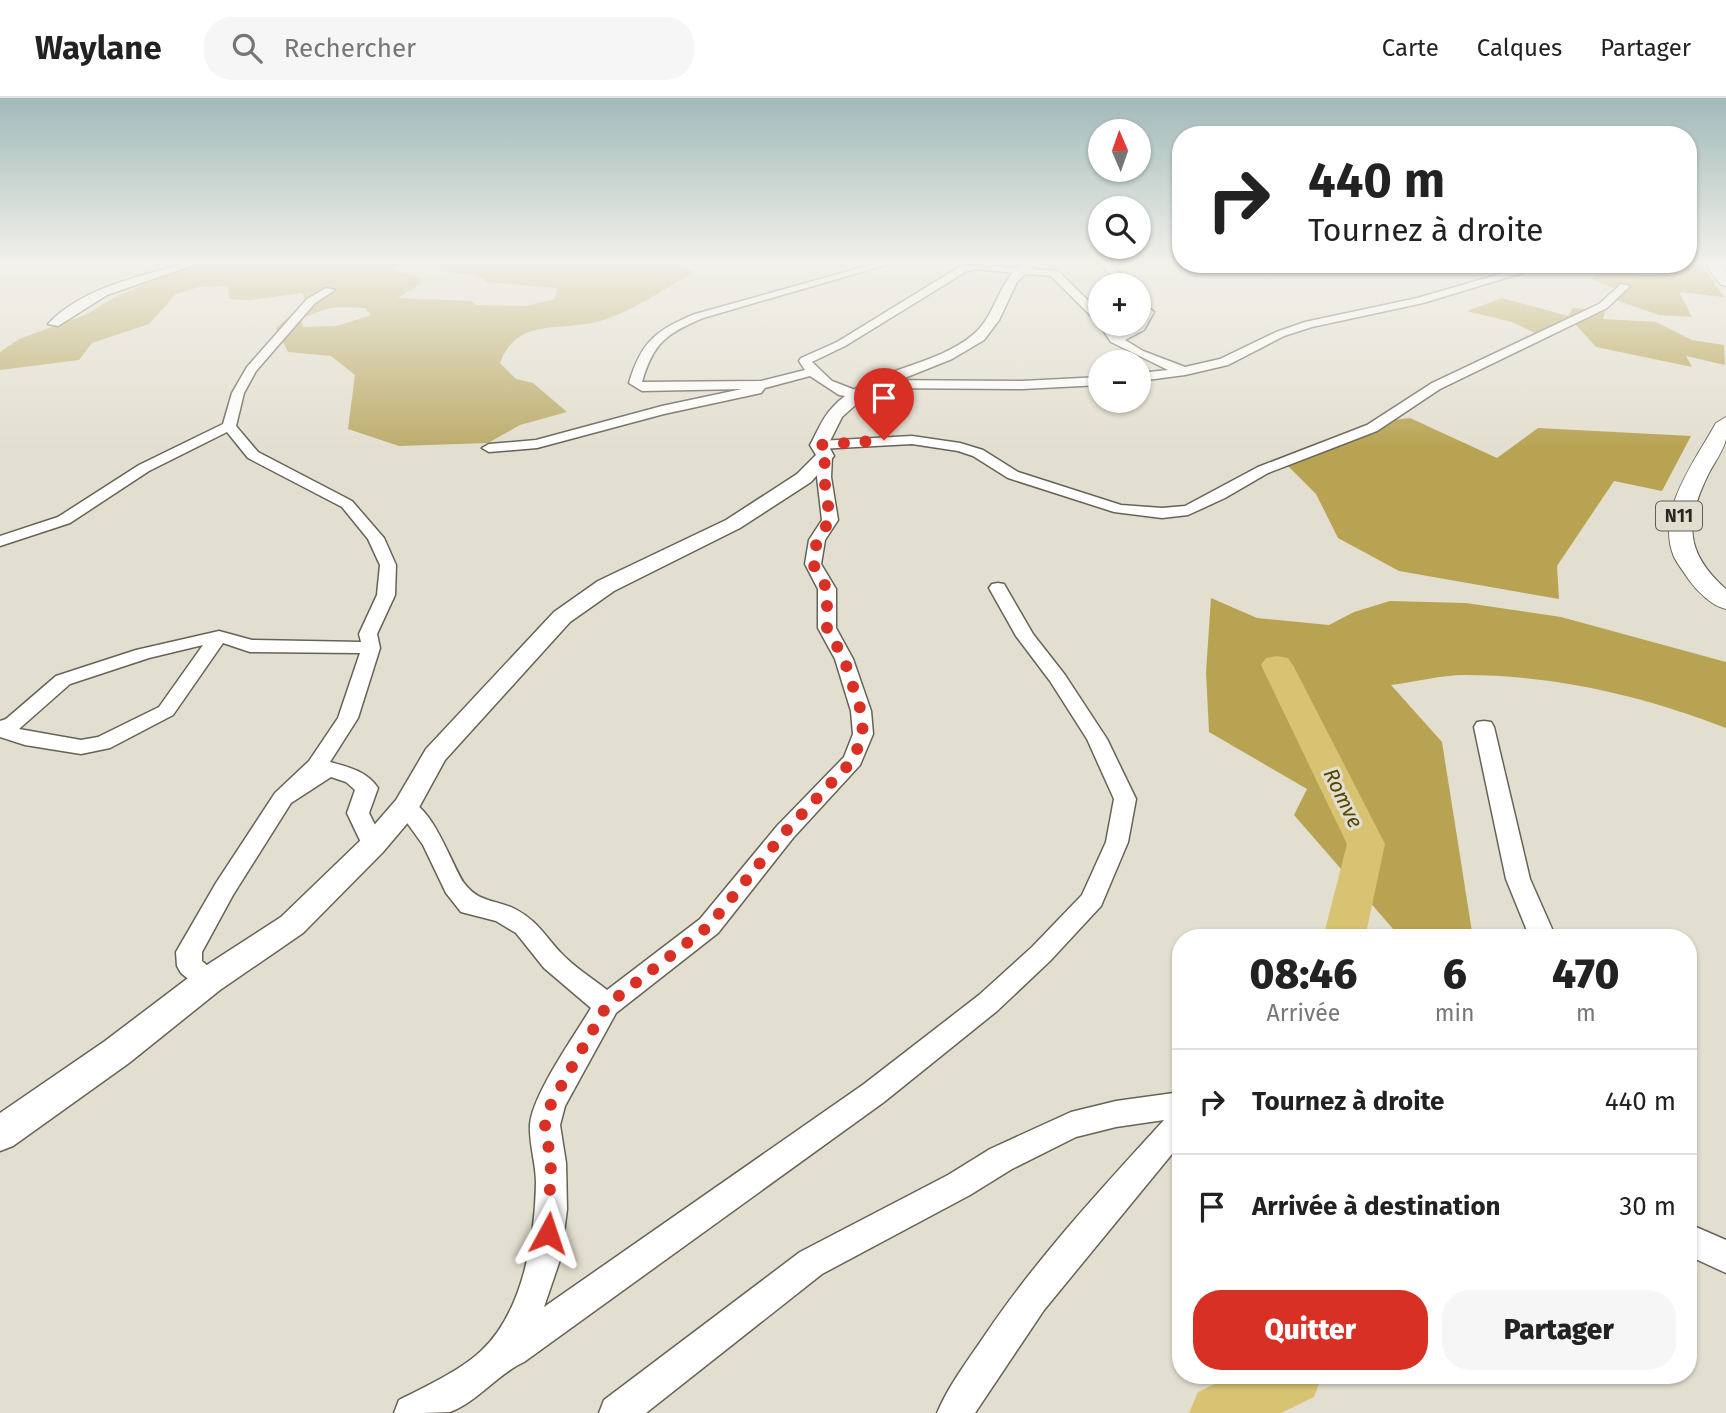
<!DOCTYPE html>
<html lang="fr">
<head>
<meta charset="utf-8">
<style>
	:root { --surface:#fff; --page:#f6f6f6; --text:#222; --muted:#767676; --line:#e0e0e0; --accent:#d93025 }
	body { margin:0; font-family:"Fira Sans",sans-serif; background:var(--page); color:var(--text); height:100vh; display:flex; flex-direction:column; font-size:26px; white-space:nowrap }
	* { box-sizing:border-box; margin:0 }
	p { font-size:23px; color:var(--muted) }
	.icon { flex:none; width:38px; height:38px; fill:none; stroke:currentColor; stroke-width:2; stroke-linecap:round; stroke-linejoin:round }
	.map { position:relative; flex:1; overflow:hidden }
	.drawer { position:absolute; left:1172px; top:831px; width:525px; height:455px; display:flex; flex-direction:column; background:var(--surface); border-radius:28px; box-shadow:0 2px 5px #0004 }
	.drawer>* { flex:none }
	.hud { position:absolute; left:1172px; top:28px; width:525px; height:147px; border-radius:28px; box-shadow:0 2px 5px #0004; background:#fff; color:var(--text); overflow:hidden }
	.needle { width:46px; rotate:358deg }
	.fabs { position:absolute; left:1088px; top:21px; display:grid; gap:14px }
	.fabs a { display:grid; place-items:center; width:63px; height:63px; border-radius:50%; background:var(--surface); box-shadow:0 2px 5px #0004; font-size:35px }
	.pin { position:absolute; display:grid; place-items:center; width:60px; height:60px; color:#fff; margin:-72px -30px; border-radius:50% 50% 50% 0; rotate:-45deg; box-shadow:0 0 7px #0007 }
	.pin .icon { rotate:45deg }
	.me { position:absolute; width:77px; margin:-38px; rotate:5deg; stroke-linejoin:round; filter:drop-shadow(0 0 5px #0008) }
	.turn { display:flex; align-items:center; gap:24px; height:147px; padding:0 21px; font-size:32px }
	.turn .icon { width:91px; height:91px; stroke-width:2.5 }
	.turn b { display:block; font-size:49px; line-height:60px }
	.eta { display:flex; justify-content:space-evenly; align-items:center; height:119px; text-align:center }
	.eta b { font-size:42px; font-weight:800; line-height:49px }
	.primary-button { display:flex; gap:14px; margin-top:auto; padding:14px 21px }
	.primary-button a { flex:1; height:80px; border-radius:28px; background:var(--accent); color:#fff; font-size:28px; font-weight:800; line-height:80px; text-align:center }
	.primary-button a+a { background:var(--page); color:var(--text) }
	ul { padding:0; list-style:none }
	li { display:flex; align-items:center; gap:21px; height:105px; padding:0 21px; border-top:2px solid var(--line) }
	li div { flex:1 }
	li b { display:block; font-size:26px }
	li em { font-style:normal }
	header { display:flex; align-items:center; gap:42px; box-sizing:border-box; height:98px; padding:0 35px; background:var(--surface); border-bottom:2px solid var(--line) }
	header strong { font-size:33px }
	nav { display:flex; gap:38px; margin-inline-start:auto; font-size:24px }
	.search { width:490px; height:63px; background:var(--page); display:flex; align-items:center; gap:18px; box-sizing:border-box; padding:0 24px; border-radius:28px; color:var(--muted); font-size:26px }
	.map>svg:first-child { display:block }
	.green { fill:#bdac6b; fill-rule:evenodd }
	.forest { fill:#b8a353 }
	.lines { fill:none; stroke-linecap:round; stroke-linejoin:round }
	.river { fill:#d8c372; fill-rule:evenodd }
	.minor-casing { stroke:#666356; stroke-width:3 }
	.major-casing { stroke:#666356; stroke-width:3 }
	.highway-casing { stroke:#666356; stroke-width:2 }
	.minor { fill:#fff; fill-rule:evenodd }
	.major { fill:#fff; fill-rule:evenodd }
	.highway { fill:#fff; fill-rule:evenodd }
	.route { stroke:#d93025; stroke-width:12; stroke-dasharray:0 21.6 }
	.labels { text-anchor:middle; dominant-baseline:central; stroke-width:6; stroke-linejoin:round; paint-order:stroke }
	.shield { fill:#e3dfd0; stroke:#615f56; stroke-width:2 }
	.shield-label { font-size:18px; font-weight:bold; fill:#292822 }
	.water-label { font-size:21px; font-style:italic; fill:#554603; stroke:#e3dfd0 }
</style>
</head>
<body>
<header>
<strong>Waylane</strong>
<div class="search"><svg class="icon" aria-label="search" viewBox="0 0 24 24"><circle cx="10" cy="10" r="6"/><path d="M15 15l6 6"/></svg>Rechercher</div>
<nav><a>Carte</a><a>Calques</a><a>Partager</a></nav>
</header>
<div class="map">
<svg width="1726" height="1315" viewBox="0 0 1726 1315">
	<rect width="100%" height="100%" fill="#e3dfd0"/>
	<path class="green" d="M197,166H412L397,168L390,172L421,180L420,186L398,200L472,203L476,207L526,208L555,201L557,190L487,184L477,177L454,175L436,167L419,166H670L695,173C666,190 635,212 603,222C565,235 517,217 500,265L516,281L533,285L567,314L520,327L488,345L399,348L348,331L355,277L331,258L288,254L276,230L305,205L303,195L250,202L229,201L228,188L199,189L176,196L149,226L92,245L79,262L0,272V254L19,241L85,217L119,197ZM341,209L365,210L371,217L337,228L303,229L300,220C317,216 322,210 341,209Z"/>
	<g class="forest">
		<path d="M1604,166L1624,167L1637,176H1657L1651,166H1701L1724,199L1679,194L1692,219L1659,217L1607,199L1616,191L1589,180L1594,179Z"/>
		<path d="M1502,200L1568,218L1573,210L1605,213L1603,221L1656,224L1692,242L1724,247L1725,267L1686,258L1692,269L1596,249L1576,227L1559,224L1537,236L1512,224L1467,213Z"/>
		<path d="M1410,320L1497,360L1538,330L1691,338L1662,393L1614,383L1557,468L1559,501L1399,473L1338,440L1316,396L1280,360L1383,323Z"/>
		<path d="M1211,500L1257,520L1329,527L1354,514L1390,503L1466,505L1561,519L1726,564V630C1644,598 1554,577 1465,577C1441,577 1415,584 1391,587L1442,644L1473,840H1401L1294,717L1307,691L1209,634L1206,574Z"/>
	</g>
	<g class="lines">
		<g class="river">
			<path d="M1277,558L1288,560L1293,567L1385,746L1365,840H1323L1347,746L1261,567L1266,560Z"/>
			<path d="M1232,1278H1322L1314,1299L1281,1315H1189L1198,1294Z"/>
		</g>
		<defs>
			<g id="minor">
				<path d="M183,166H197L107,197L58,228L48,226C82,190 137,179 183,166Z"/>
				<path d="M874,166H889L703,220C667,235 653,245 642,284L761,283L805,272L799,263L801,260L837,244L959,169V166L1058,173L1101,215V226H1109L1118,236L1139,226L1142,214L1139,211V202L1154,214L1144,232L1125,242L1143,253L1185,269L1220,261L1276,234L1305,224L1417,200L1535,166H1552L1423,205L1312,229L1284,238L1228,267L1185,277L1139,283V275L1168,272L1111,244L1098,225L1051,178L975,171L967,173L845,248L812,264L832,283L863,295V301L839,297L810,278L765,290L761,295L664,316L537,350L489,354L482,350L489,346L536,342L662,308L742,291L642,293L629,285C641,244 656,232 695,216Z"/>
				<path d="M1101,166H1111L1131,187H1120Z"/>
				<path d="M1621,186L1630,188L1607,210L1440,291L1377,333L1268,375L1225,400L1188,417L1162,420L1114,414L1008,380L973,358L958,353L912,346L819,351L812,347L819,343L912,338L960,345L983,352L1018,374L1121,407L1162,410L1185,408L1258,369L1367,327L1432,285L1599,206Z"/>
				<path d="M326,190L335,192L315,205L256,273L244,295L236,328L258,354L352,403L384,440L396,467L395,497L377,536L380,550L358,620L330,664C348,669 367,673 378,690L369,715L385,747L381,753L373,755L365,753L347,715L355,692L346,684L331,679L291,705L233,797L202,854V863L217,876L221,883L217,890L208,894L199,890L181,875L177,868L176,854L216,785L275,695L309,663L338,620L360,555L250,554L223,545L173,617L110,650L81,656L25,647L0,639V623L6,621L56,578L136,552L219,533L252,542L361,544L359,536L377,497L380,467L368,441L342,409L248,360L227,334L149,373L70,425L0,448V438L58,419L139,367L223,326L232,295L247,269L307,201ZM203,547L159,609L98,639L81,642L19,631L70,586L149,560Z"/>
				<path d="M1101,279V287L1022,291L876,290L870,286L876,282L1022,283Z"/>
				<path d="M825,354L832,358L831,379L838,422L825,442L821,466L836,491V530L853,561L871,613L873,636L860,667L793,740L718,835L616,915L565,1008L560,1027L566,1065L567,1111L561,1159L544,1209L864,986L979,897L1032,849L1082,797L1106,744L1114,701L1087,641L1050,583L1016,538L989,490L992,486L998,485L1004,486L1033,536L1065,577L1107,641L1136,701L1128,744L1101,808L1050,863L997,913L884,1004L524,1264C499,1275 477,1304 450,1314C435,1315 410,1315 394,1315L399,1302C425,1289 461,1272 481,1253C523,1214 535,1140 536,1085C536,1066 529,1046 530,1027C532,997 575,937 591,910L544,870L516,835L496,823L461,814L446,795L423,747L395,708L398,703C429,694 450,765 464,785C479,805 494,801 515,811C538,823 544,837 561,855C574,869 592,880 607,892L700,821L777,728L844,659L853,636L851,613L835,561L818,530V491L805,466L809,442L822,422L817,379L818,358Z"/>
				<path d="M1484,623L1491,624L1494,629L1530,781L1556,840H1530L1506,781L1474,629L1477,624Z"/>
				<path d="M1181,994V1045L1044,1212L975,1315H937C949,1287 968,1262 985,1237C1037,1160 1101,1091 1164,1022L1116,1029L1076,1039L1012,1071L970,1097L822,1176L646,1315H599L604,1302L800,1154L948,1077L990,1051L1071,1014L1116,1003Z"/>
				<path d="M1689,1126L1726,1142V1175L1689,1158Z"/>
			</g>
			<path id="major" d="M1022,166H1036L1017,184L999,222L984,242L952,261L897,283L862,301L842,319L828,347L834,358L811,384L740,430L614,493L570,524L445,662L416,715L383,754L303,835L220,892L129,965L13,1048L0,1053V1015L105,943L196,874L281,819L363,740L396,702L426,651L554,514L598,483L726,422L797,376L816,357L810,347C817,335 822,320 832,310C869,269 933,271 974,236C996,217 998,184 1022,166Z"/>
			<g id="highway">
				<path d="M1708,166H1722L1726,175V188L1721,187L1707,169Z"/>
				<path d="M1726,319C1726,326 1726,334 1726,341C1724,352 1714,365 1709,375C1685,423 1684,454 1726,491V511C1712,508 1697,493 1689,482C1684,474 1678,467 1674,459C1655,414 1695,363 1716,325Z"/>
			</g>
		</defs>
		<use href="#minor" class="minor-casing"/>
		<use href="#major" class="major-casing"/>
		<use href="#highway" class="highway-casing"/>
		<use href="#minor" class="minor"/>
		<use href="#major" class="major"/>
		<use href="#highway" class="highway"/>
	</g>
	<linearGradient id="sky" x2="0" y2="1"><stop stop-color="#a1bab9"/><stop offset="0.47" stop-color="#f2f1ea"/><stop offset="1" stop-color="#f2f1ea" stop-opacity="0"/></linearGradient>
	<rect width="1726" height="350" fill="url(#sky)"/>
	<g class="lines">
		<path class="route" d="M548,1135L551,1065L545,1027L551,1006L607,907L709,828L785,734L853,662L863,636L861,613L844,561L827,530V491L813,466L817,442L830,422L824,379L825,358L820,347L884,342"/>
	</g>
	<g class="labels">
		<rect class="shield" x="1656" y="403.5" width="46" height="29" rx="5"/>
		<g class="shield-label">
			<text x="1679" y="418">N11</text>
		</g>
		<g class="water-label">
			<text transform="translate(1343 700) rotate(64)">Romve</text>
		</g>
	</g>
</svg>
<div class="fabs">
<a><svg class="needle" viewBox="-14 -14 28 28"><path d="M0-13l5 13h-10z" fill="#e53935"/><path d="M0 13l5-13h-10z" fill="#767676"/></svg></a>
<a><svg class="icon" aria-label="search" viewBox="0 0 24 24"><circle cx="10" cy="10" r="6"/><path d="M15 15l6 6"/></svg></a>
<a>+</a>
<a>−</a>
</div>
<div class="pin" style="left:884px;top:342px;background:#d93025"><svg class="icon" aria-label="arrive" viewBox="0 0 24 24"><path d="M6 21V4h12l-3 4 3 4H6"/></svg></div>
<svg class="me" style="left:548px;top:1135px" viewBox="-20 -20 40 40"><path d="M0-17L14 15 0 8-14 15z" fill="#d93025" stroke="#fff" stroke-width="4"/></svg>
<div class="hud">
<div class="turn"><svg class="icon" aria-label="right" viewBox="0 0 24 24"><path d="M7 20v-9h11M14 6l5 5-5 5"/></svg><div><b>440 m</b>Tournez à droite</div></div>
</div>
<section class="drawer">
<div class="eta">
<div><b>08:46</b><p>Arrivée</p></div>
<div><b>6</b><p>min</p></div>
<div><b>470</b><p>m</p></div>
</div>
<ul>
<li><svg class="icon" aria-label="right" viewBox="0 0 24 24"><path d="M7 20v-9h11M14 6l5 5-5 5"/></svg><div><b>Tournez à droite</b></div><em>440 m</em></li>
<li><svg class="icon" aria-label="arrive" viewBox="0 0 24 24"><path d="M6 21V4h12l-3 4 3 4H6"/></svg><div><b>Arrivée à destination</b></div><em>30 m</em></li>
</ul>
<div class="primary-button"><a>Quitter</a><a>Partager</a></div>
</section>
</div>
</body>
</html>
